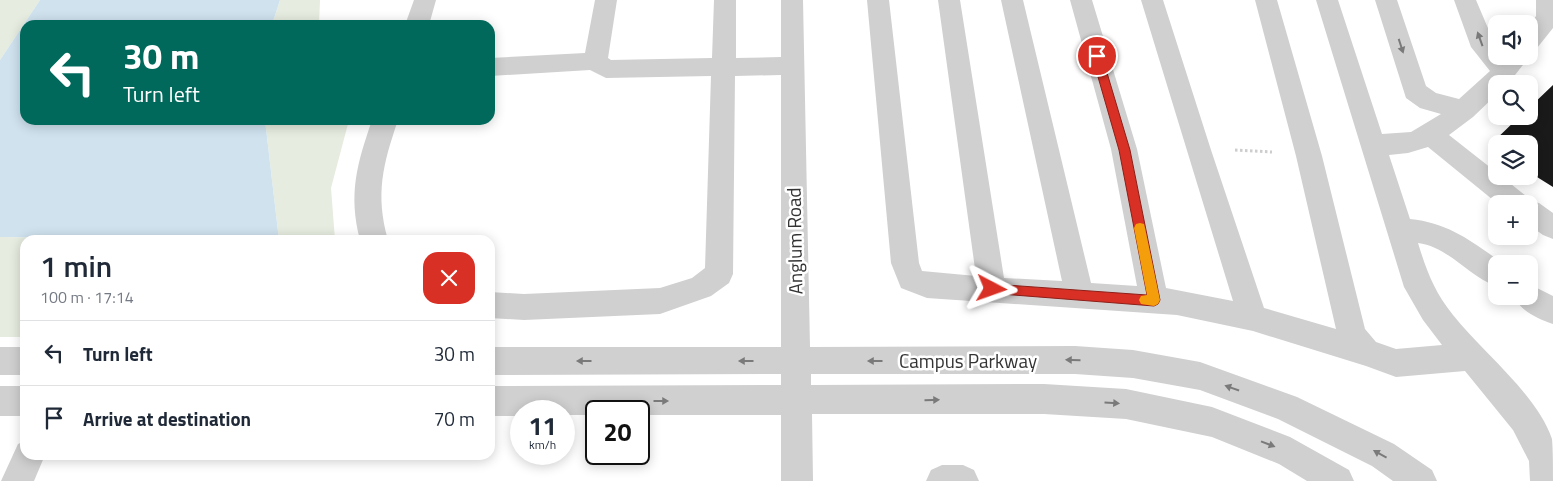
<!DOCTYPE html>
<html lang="en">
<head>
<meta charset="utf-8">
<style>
	:root { --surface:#fff; --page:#f6f6f7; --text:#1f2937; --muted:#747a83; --line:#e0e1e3 }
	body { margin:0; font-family:"Titillium Web",sans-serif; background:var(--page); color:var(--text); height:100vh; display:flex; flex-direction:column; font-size:19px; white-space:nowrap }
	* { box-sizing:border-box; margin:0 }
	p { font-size:16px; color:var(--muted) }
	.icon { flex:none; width:28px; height:28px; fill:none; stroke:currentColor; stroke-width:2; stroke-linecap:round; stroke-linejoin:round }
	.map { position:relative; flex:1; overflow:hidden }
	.sheet { position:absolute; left:20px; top:235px; width:475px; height:225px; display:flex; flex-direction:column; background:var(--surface); border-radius:15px; box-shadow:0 2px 12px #0003 }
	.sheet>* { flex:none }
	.top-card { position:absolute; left:20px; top:20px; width:475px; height:105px; border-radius:15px; box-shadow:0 2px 12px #0003; background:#00695c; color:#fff; overflow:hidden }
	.fabs { position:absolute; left:1488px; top:15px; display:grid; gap:10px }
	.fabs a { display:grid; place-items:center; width:50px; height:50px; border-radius:10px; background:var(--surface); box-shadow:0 2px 12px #0003; font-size:25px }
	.speed { position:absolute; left:510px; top:400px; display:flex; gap:10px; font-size:25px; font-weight:700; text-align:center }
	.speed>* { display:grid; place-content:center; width:65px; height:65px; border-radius:50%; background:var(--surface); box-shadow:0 2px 12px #0003; line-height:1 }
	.speed small { font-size:12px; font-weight:400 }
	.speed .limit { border:2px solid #111; border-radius:8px; background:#fff; color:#111 }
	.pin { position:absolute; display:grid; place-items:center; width:42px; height:42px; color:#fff; margin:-21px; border:2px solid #fff; border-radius:50%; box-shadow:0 1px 5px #0007 }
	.me { position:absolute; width:55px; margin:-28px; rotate:94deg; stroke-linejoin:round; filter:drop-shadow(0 0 4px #0008) }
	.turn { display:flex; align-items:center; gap:18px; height:105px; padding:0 20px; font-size:22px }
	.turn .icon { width:65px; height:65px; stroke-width:2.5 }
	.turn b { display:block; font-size:35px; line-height:42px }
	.round { display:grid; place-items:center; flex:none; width:52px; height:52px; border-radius:15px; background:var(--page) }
	.head { display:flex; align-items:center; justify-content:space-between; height:85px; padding:0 20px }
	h1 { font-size:30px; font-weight:600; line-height:38px }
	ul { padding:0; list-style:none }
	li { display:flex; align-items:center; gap:15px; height:65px; padding:0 20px; border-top:1px solid var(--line) }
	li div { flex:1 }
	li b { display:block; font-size:19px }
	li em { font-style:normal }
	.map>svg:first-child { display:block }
	.green { fill:#e6ecdf }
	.water { fill:#cfe2ee }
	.building { fill:#1a1a1a }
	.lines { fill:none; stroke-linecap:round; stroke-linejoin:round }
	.path { stroke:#cdcdcd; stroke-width:3; stroke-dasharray:2.5 2.5; stroke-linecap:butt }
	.minor { fill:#d0d0d0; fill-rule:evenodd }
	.oneway { fill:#7a7a7a }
	.route { fill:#d93025; stroke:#8d1f18 }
	.slow { fill:#f59e0b }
	.labels { text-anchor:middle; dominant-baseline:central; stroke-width:5; stroke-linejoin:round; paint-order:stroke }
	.street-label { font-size:19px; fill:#333; stroke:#fff }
</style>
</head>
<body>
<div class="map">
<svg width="1553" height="481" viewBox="0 0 1553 481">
	<rect width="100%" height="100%" fill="#fff"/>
	<g class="green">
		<path d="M0,0H40L0,60Z"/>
		<path d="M280,0H320L319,25H272Z"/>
		<path d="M265,120H349L331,188L335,240H279Z"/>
		<path d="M0,237L207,240H25V337H0Z"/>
	</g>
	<path class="water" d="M40,0H280L272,25H25V120H265L279,240L0,237V60Z"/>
	<path class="building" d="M1553,85V187L1529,172V144H1496V150L1489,146L1520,116H1529V108Z"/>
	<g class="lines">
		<path class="path" d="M1235,150L1272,152"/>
		<g class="minor">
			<path d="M414,0H436L429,25H405Z"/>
			<path d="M595,0H617L608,58L611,60L712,58L714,0H736V58L781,57V0H803L810,347L1075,346L1133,350L1200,362L1297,397L1394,444L1432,470L1437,481H1393L1372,466L1278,419L1200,390L1133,378L1075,374H811V385L1044,384L1126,389L1212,407L1290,437L1349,470L1354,481H1307L1279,464L1212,437L1126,419L1044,414H812L813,481H781V415H639V411H596V415H564V411H521V416H490V386L781,385V374L490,375V347H781V75L735,76L733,274L729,283L711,296L660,314L524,320L490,318V292L524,294L660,288L692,278L705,268L711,76L606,78L590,70L490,76V58L585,53Z"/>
			<path d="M867,0H889L919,263L922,271L976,276L938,0H960L1004,278L1062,281L1001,0H1023L1091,283L1137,286L1111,149L1070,0H1092L1137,149L1166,288L1233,301L1141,0H1163L1211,150L1264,308L1336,329L1296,156L1255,0H1277L1322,156L1365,329L1376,342L1396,349L1442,345L1423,320L1404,287L1316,0H1338L1382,134L1411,132L1441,114L1420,108L1406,98L1375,0H1397L1426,86L1436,93L1459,99L1490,71L1471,47L1454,0H1476L1496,47V56H1529V54L1530,56L1508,84H1496V95L1473,117L1449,135L1496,172V176H1501L1526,196L1528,200L1539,203L1553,213V239L1543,235L1529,225V204H1498L1428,147L1408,153L1389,155L1410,219C1450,223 1472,242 1504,264H1496V286C1468,276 1449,247 1418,243C1427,272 1434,291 1453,315C1482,352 1537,394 1552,439C1553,451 1553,468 1553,481H1530L1529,461L1513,430L1465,371L1396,377L1366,366L1253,331L1177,315L927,298L901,288L891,263Z"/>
			<path d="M1536,0H1553V28L1537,48L1529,51V26L1536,16Z"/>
			<path d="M372,120H398C383,164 375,194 388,240H360C348,194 357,164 372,120Z"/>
			<path d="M1529,284L1553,296V324C1538,319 1520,311 1514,296H1529Z"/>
			<rect x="0" y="347" width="25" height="28"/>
			<rect x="0" y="386" width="25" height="30"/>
			<path d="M25,441V455H45L34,481H1L18,444Z"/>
			<path d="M942,465H963L974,470L979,481H926L931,470Z"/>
		</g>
	</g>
	<defs><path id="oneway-solid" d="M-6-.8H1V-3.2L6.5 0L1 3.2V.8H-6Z" transform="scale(1.25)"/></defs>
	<g class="oneway">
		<use href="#oneway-solid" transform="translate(1480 39) rotate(-110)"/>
		<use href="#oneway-solid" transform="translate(1401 46) rotate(72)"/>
		<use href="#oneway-solid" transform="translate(1073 360) rotate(-179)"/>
		<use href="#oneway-solid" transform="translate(584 361) rotate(180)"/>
		<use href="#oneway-solid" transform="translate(746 361) rotate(180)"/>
		<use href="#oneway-solid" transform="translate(875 361) rotate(180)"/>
		<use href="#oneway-solid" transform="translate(1232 388) rotate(-161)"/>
		<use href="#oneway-solid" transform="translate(932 400) rotate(-1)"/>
		<use href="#oneway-solid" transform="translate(661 401)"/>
		<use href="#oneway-solid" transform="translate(1112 403) rotate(4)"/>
		<use href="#oneway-solid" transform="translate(1268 444) rotate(21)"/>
		<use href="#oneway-solid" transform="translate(1380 454) rotate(-151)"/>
	</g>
	<path class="route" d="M1097,52L1102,56L1130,150L1160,300L1158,304L1154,306L988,293L986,289L988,285L992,284L1147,295L1119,150L1092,56Z"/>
	<path class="slow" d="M1140,223L1144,224L1145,228L1160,300L1158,304L1154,306L1141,304L1139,300L1141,296L1147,295L1134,228L1136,224Z"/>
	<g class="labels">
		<g class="street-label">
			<text transform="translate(794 241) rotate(-91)">Anglum Road</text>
			<text x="968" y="360">Campus Parkway</text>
		</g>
	</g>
</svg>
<div class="fabs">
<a><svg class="icon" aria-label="sound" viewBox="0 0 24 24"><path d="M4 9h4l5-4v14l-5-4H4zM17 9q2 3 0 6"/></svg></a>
<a><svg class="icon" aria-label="search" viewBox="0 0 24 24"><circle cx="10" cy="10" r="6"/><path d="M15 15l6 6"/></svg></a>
<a><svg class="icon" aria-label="layers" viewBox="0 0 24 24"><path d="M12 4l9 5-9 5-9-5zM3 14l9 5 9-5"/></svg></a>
<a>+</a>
<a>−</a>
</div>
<div class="speed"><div>11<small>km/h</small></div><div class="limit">20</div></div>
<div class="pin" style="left:1097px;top:56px;background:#d93025"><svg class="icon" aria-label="arrive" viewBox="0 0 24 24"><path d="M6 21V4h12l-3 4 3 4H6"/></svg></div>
<svg class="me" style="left:992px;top:289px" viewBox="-20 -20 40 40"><path d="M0-17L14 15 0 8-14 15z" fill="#d93025" stroke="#fff" stroke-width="4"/></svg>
<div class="top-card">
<div class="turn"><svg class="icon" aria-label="left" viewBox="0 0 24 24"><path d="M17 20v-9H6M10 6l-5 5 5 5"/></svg><div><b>30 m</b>Turn left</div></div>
</div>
<section class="sheet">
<div class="head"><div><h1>1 min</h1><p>100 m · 17:14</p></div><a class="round" style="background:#d93025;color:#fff"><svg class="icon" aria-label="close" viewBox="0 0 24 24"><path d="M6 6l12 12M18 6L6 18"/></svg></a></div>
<ul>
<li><svg class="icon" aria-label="left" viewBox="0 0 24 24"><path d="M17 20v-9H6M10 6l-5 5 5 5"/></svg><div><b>Turn left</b></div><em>30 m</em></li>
<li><svg class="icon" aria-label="arrive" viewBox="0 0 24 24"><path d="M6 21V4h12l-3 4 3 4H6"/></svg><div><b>Arrive at destination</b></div><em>70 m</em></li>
</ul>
</section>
</div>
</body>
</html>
